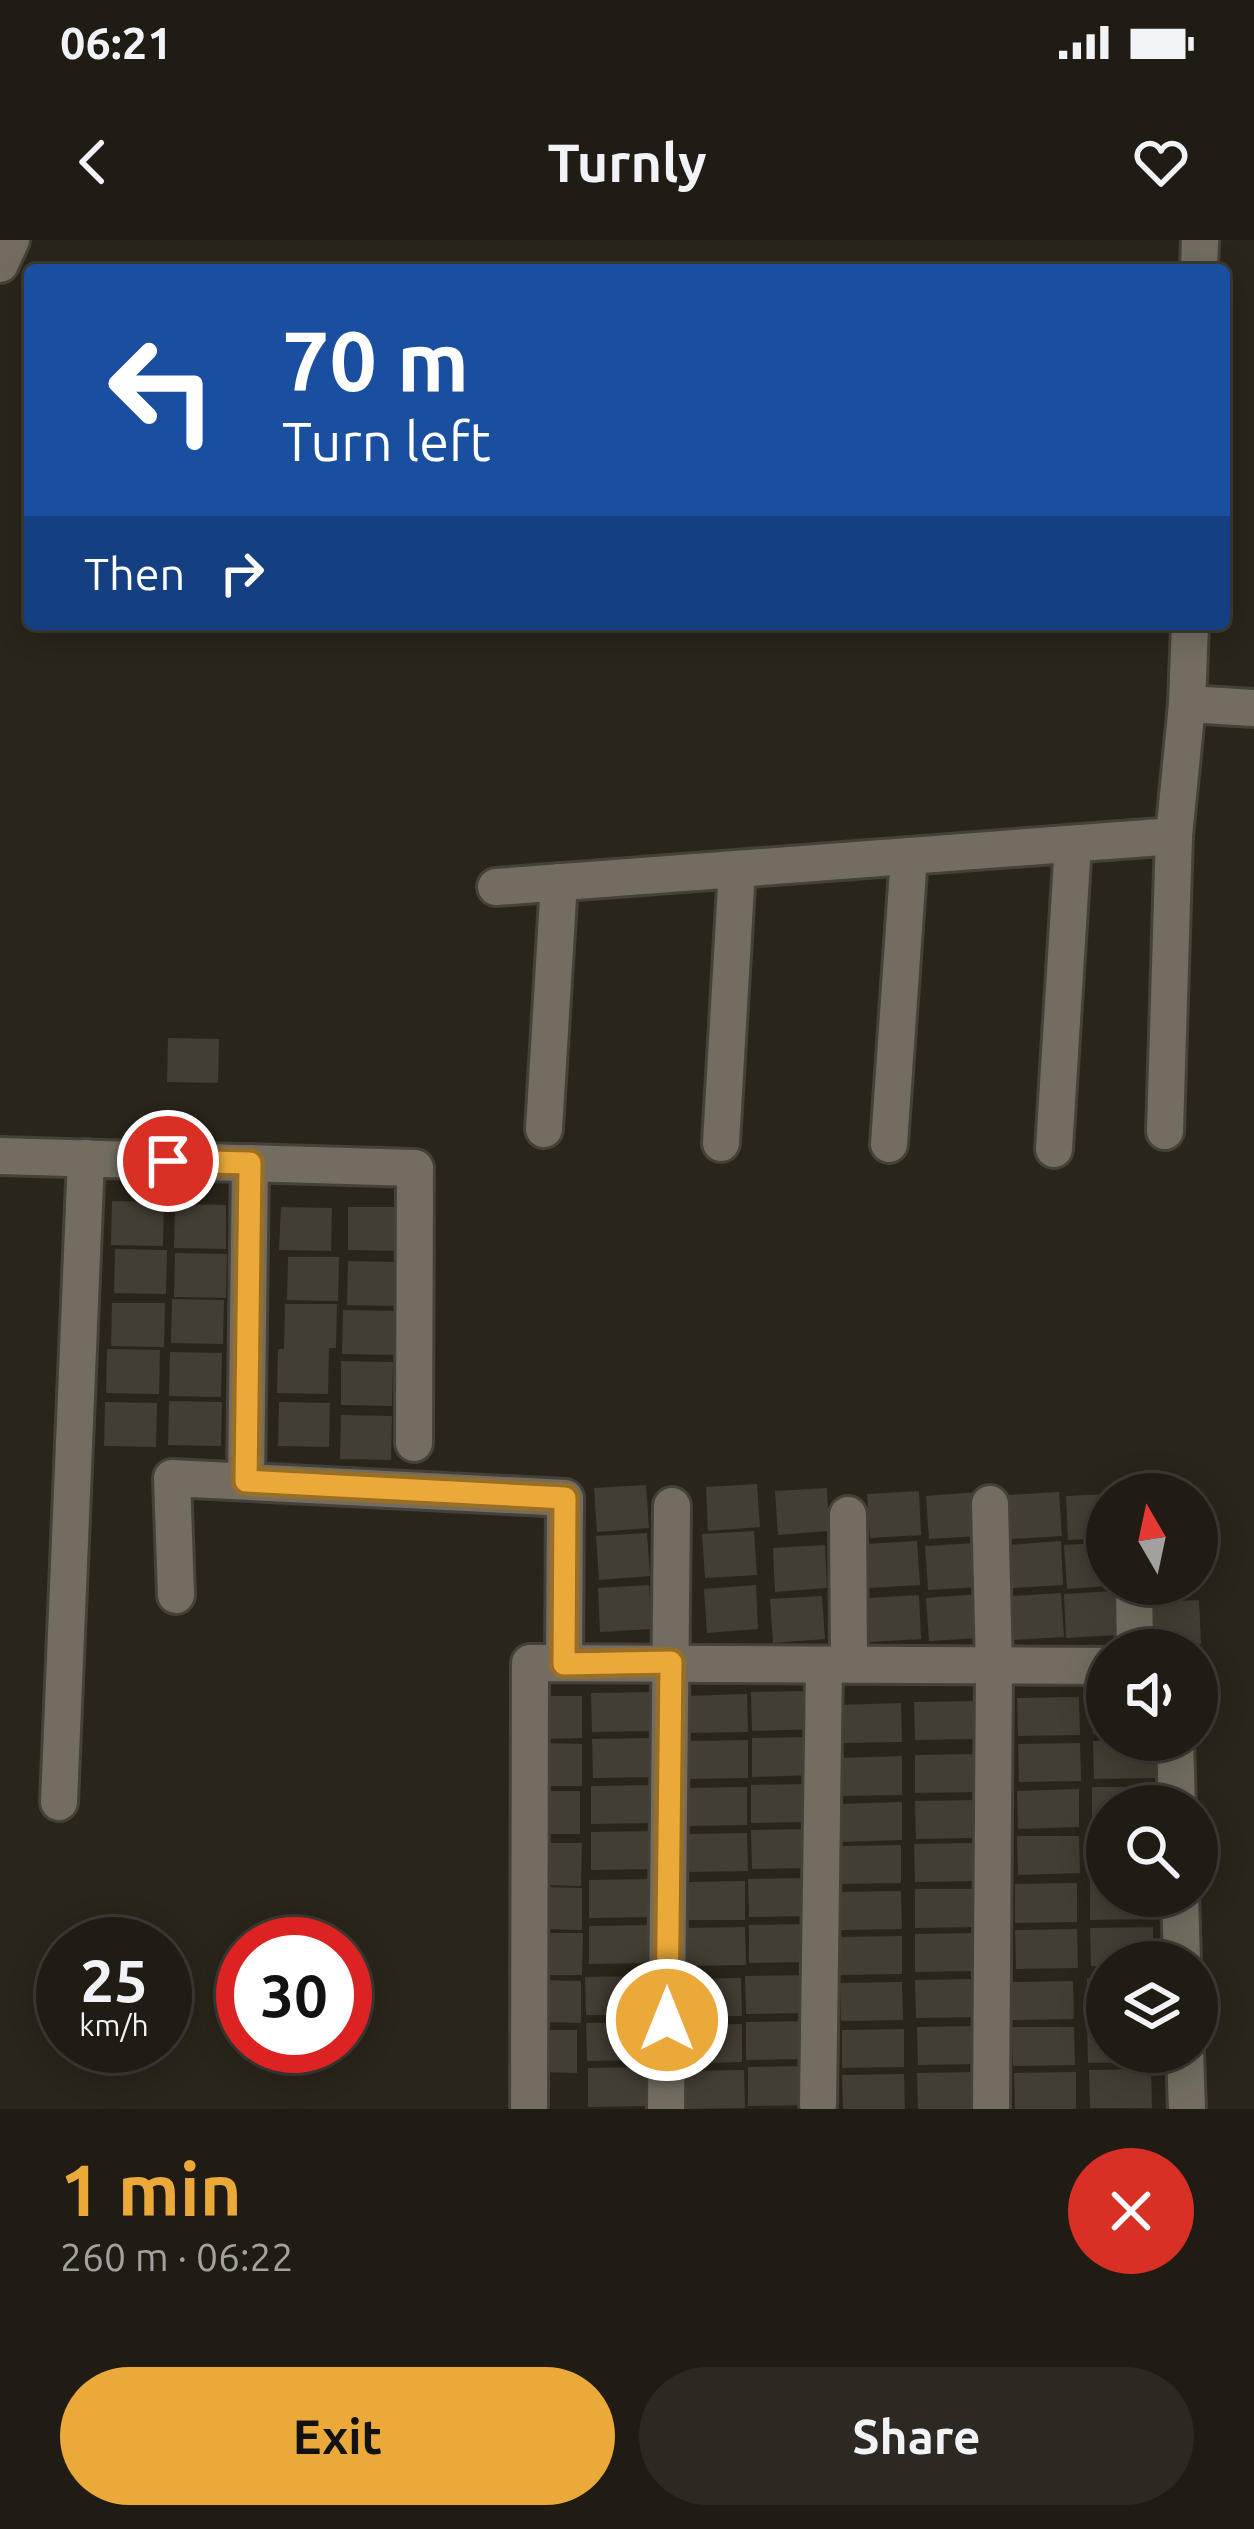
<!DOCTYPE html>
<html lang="en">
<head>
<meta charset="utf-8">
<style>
	:root { --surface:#201c14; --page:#2d2922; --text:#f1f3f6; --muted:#a2a1a0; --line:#3d3a34; --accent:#eba93a }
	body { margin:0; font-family:Ubuntu,sans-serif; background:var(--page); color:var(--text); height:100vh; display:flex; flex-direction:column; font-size:45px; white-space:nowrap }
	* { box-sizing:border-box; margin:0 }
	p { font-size:39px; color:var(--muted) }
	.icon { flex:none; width:66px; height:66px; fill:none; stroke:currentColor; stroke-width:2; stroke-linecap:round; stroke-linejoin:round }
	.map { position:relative; height:1869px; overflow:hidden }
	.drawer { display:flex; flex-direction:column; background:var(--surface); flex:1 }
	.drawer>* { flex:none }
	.guide { position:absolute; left:24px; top:24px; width:1206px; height:366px; border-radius:12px; box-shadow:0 6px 30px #0003,0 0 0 3px var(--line); background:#1a4fa0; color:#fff; overflow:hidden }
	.needle { width:78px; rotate:351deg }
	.buttons { position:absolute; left:1086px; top:1233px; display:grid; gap:24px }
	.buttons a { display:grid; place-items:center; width:132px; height:132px; border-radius:50%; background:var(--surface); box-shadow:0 6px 30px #0003,0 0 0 3px var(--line); font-size:60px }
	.speed { position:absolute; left:36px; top:1677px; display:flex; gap:24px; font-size:60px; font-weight:700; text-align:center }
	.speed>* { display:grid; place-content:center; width:156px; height:156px; border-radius:50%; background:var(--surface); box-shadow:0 6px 30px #0003,0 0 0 3px var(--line); line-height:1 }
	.speed small { font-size:30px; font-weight:400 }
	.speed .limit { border:18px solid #d22; background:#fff; color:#111 }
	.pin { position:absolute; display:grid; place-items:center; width:102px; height:102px; color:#fff; margin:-51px; border:6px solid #fff; border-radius:50%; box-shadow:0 3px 12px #0007 }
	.me { position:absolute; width:132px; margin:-66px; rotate:0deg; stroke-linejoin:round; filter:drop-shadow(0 0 9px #0008) }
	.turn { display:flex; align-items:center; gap:42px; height:252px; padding:0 60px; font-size:54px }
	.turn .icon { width:156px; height:156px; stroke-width:2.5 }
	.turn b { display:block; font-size:84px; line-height:102px }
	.then { display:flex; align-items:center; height:114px; padding:0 60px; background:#0003; gap:24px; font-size:45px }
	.round { display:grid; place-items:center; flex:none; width:126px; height:126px; border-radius:63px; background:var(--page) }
	.summary { display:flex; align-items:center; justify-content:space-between; height:204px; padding:0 60px }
	h1 { font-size:72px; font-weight:700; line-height:90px; color:var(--accent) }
	.cta { display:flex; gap:24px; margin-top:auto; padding:24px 60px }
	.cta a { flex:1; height:138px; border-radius:72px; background:var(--accent); color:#111; font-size:48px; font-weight:700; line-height:138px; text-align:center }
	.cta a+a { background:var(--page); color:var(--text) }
	.status { display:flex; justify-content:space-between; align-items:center; height:84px; padding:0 60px; background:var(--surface); direction:ltr }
	.status svg { height:33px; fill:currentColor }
	header { display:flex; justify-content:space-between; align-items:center; height:156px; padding:0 60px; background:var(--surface); font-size:54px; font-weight:700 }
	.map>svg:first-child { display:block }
	.building { fill:#433e33 }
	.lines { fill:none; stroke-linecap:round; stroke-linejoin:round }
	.minor-casing { stroke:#454038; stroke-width:42 }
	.minor { stroke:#736d61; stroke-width:36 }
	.route-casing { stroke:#996e26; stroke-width:30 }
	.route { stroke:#eba93a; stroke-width:21 }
</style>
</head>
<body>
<div class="status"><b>06:21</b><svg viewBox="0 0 49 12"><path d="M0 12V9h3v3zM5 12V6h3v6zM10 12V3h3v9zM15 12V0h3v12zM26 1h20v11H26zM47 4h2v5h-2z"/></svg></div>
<header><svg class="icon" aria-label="back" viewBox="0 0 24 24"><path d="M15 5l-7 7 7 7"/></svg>Turnly<svg class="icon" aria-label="heart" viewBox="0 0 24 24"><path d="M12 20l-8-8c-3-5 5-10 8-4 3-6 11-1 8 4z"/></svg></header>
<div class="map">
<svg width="1254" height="1869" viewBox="0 0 1254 1869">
	<rect width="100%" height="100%" fill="#2a251b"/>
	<g class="building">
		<path d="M168,798L219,799L218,843L167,842Z"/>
		<path d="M112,961L164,962L163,1006L111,1005Z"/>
		<path d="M175,964L226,965V1009L174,1008Z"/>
		<path d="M281,967L332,968L331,1011L279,1010Z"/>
		<path d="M348,967H401L400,1011L348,1010Z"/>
		<path d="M115,1009L167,1010L166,1054L114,1053Z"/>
		<path d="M175,1013L227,1014L226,1058L174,1057Z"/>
		<path d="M288,1017H339L338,1061L287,1060Z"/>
		<path d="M348,1021L400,1022L399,1066L347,1065Z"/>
		<path d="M172,1059L224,1060L223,1104L171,1103Z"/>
		<path d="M112,1063H165L164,1107L111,1106Z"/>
		<path d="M285,1064H337L336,1108H329L328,1154L277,1153L278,1109H284Z"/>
		<path d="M343,1070L395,1071L394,1115L342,1114Z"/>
		<path d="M107,1109L160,1110L159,1154L106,1153Z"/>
		<path d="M170,1112L222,1113L221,1157L169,1156Z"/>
		<path d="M341,1121L393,1122L392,1166L341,1165Z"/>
		<path d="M169,1161L222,1162L221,1206L168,1205Z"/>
		<path d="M105,1162L157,1163L156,1207L104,1206Z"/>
		<path d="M279,1162L330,1163L329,1207L278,1206Z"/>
		<path d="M341,1175L392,1176L391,1220L340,1219Z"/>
		<path d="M757,1244L760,1287L708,1291L706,1247Z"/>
		<path d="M646,1245L649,1288L597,1292L594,1248Z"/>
		<path d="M827,1248L829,1291L778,1295L775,1251Z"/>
		<path d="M919,1251L921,1295L870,1298L867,1254Z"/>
		<path d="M978,1252L980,1296L929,1299L926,1256Z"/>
		<path d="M1059,1252L1062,1296L1010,1299L1007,1255Z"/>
		<path d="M1107,1254V1298L1068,1300L1066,1256Z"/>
		<path d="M754,1291L757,1335L705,1338L702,1294Z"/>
		<path d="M647,1293L650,1336L599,1340L596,1296Z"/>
		<path d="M917,1301L920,1345L868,1348L865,1304Z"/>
		<path d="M1061,1301L1063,1345L1012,1348L1009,1305Z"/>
		<path d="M977,1303L980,1347L928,1350L925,1306Z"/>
		<path d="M1107,1303V1346L1067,1349L1064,1305Z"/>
		<path d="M825,1305L827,1348L775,1352L773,1308Z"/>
		<path d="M1146,1344H1198V1350L1146,1353Z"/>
		<path d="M649,1345L652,1389L600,1392L598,1348Z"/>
		<path d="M756,1345L758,1389L707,1393L704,1349Z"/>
		<path d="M1115,1351L1118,1395L1066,1398L1064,1354Z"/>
		<path d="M1061,1353L1064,1397L1012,1400L1010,1356Z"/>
		<path d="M978,1354L980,1398L929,1401L926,1358Z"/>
		<path d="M919,1355L921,1399L870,1402L867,1358Z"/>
		<path d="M822,1356L825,1399L773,1403L770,1359Z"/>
		<path d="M1199,1360L1201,1404L1150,1407L1147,1363Z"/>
		<path d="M813,1451L814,1489L752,1491L751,1452Z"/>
		<path d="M653,1452L654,1491L592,1492L591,1453Z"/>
		<path d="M747,1454L748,1492L686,1493L685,1456Z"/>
		<path d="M1093,1455H1107V1493L1093,1494Z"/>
		<path d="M545,1456H582V1498L544,1499Z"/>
		<path d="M1079,1457L1080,1495L1018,1496L1017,1458Z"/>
		<path d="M976,1461L977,1499L915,1500L914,1462Z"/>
		<path d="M901,1463L902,1502L840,1503L839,1465Z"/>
		<path d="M814,1497V1535L752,1537V1498Z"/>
		<path d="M654,1498V1537L593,1538L592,1499Z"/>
		<path d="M748,1500V1538L687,1539L686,1501Z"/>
		<path d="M1155,1500L1156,1538L1094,1539L1093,1501Z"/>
		<path d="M544,1503L582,1504V1546H544Z"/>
		<path d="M1080,1503L1081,1541L1019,1542L1018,1504Z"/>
		<path d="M977,1514V1552L915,1553V1515Z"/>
		<path d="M902,1516V1555L840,1556V1518Z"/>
		<path d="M813,1544V1582L751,1583V1545Z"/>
		<path d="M653,1545V1583L591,1584V1546Z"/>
		<path d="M747,1547V1585L685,1586V1548Z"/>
		<path d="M1092,1547H1154V1566H1107V1586H1092Z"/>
		<path d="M1079,1549V1587L1018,1589L1017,1551Z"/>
		<rect x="542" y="1551" width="38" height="43"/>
		<path d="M977,1560L978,1598L916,1599L915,1561Z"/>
		<path d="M902,1562V1600L840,1602V1564Z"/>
		<path d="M813,1589V1628L752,1629L751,1590Z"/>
		<path d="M653,1591L654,1629L591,1630V1592Z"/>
		<path d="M747,1593L748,1631L686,1632L685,1594Z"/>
		<rect x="1093" y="1593" width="14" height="39"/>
		<path d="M1017,1596H1079L1080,1633L1018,1635Z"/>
		<path d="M544,1603H582L581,1646L544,1645Z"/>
		<path d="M976,1603L977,1641L915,1642L914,1604Z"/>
		<path d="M901,1605V1643L840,1644L839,1606Z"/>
		<path d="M810,1638L811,1676L749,1677L748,1639Z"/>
		<path d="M651,1639V1677L589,1678V1640Z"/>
		<path d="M745,1641V1680H683V1642Z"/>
		<path d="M1107,1641V1656H1152V1679L1090,1680V1642Z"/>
		<path d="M1077,1643V1682L1015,1683V1644Z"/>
		<path d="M544,1647L582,1648V1690L544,1689Z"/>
		<path d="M915,1649H977V1687L915,1688Z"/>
		<path d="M901,1651L902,1689L840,1690L839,1652Z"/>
		<path d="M810,1684L811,1722L749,1723V1685Z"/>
		<path d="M651,1685V1723L589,1724V1686Z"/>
		<path d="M745,1687L746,1725L684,1726L683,1688Z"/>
		<path d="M1153,1687V1722H1107V1726H1091L1090,1688Z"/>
		<path d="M1077,1689L1078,1728L1016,1729L1015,1690Z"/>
		<path d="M545,1693H583L582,1735H545Z"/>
		<path d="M977,1693V1731L915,1732V1694Z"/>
		<path d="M902,1696V1734L840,1735V1697Z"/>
		<path d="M807,1735L808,1773L746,1774L745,1736Z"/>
		<path d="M647,1736L648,1775H586L585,1737Z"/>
		<path d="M741,1738L742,1776L680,1777L679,1739Z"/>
		<rect x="1087" y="1738" width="20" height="39"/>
		<path d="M977,1739L978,1777L916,1778L915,1740Z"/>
		<path d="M543,1740L581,1741V1783L543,1782Z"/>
		<path d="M1073,1741L1074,1779L1012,1780L1011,1742Z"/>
		<path d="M902,1742L903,1780L841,1781L840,1743Z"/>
		<path d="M808,1781V1819L746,1820V1782Z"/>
		<path d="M648,1782V1820L587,1821L586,1783Z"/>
		<path d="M742,1784V1822L681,1824L680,1785Z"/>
		<path d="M1107,1784V1812H1150V1822L1088,1823L1087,1785Z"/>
		<path d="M979,1786L980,1824L918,1825L917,1787Z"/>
		<path d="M1012,1787H1074L1075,1825L1013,1826Z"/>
		<path d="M904,1789V1827L842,1828V1790Z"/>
		<path d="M539,1790H577V1833L539,1832Z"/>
		<path d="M810,1826V1865L748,1866V1827Z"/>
		<path d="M650,1827V1866L588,1867V1828Z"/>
		<path d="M1151,1829L1152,1868H1090L1089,1830Z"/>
		<path d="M744,1830L745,1868L682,1869V1831Z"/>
		<path d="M979,1832L980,1869H918L917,1833Z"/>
		<path d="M1076,1832V1869H1015L1014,1833Z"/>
		<path d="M904,1834L905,1869H843L842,1835Z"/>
	</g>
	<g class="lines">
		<defs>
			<g id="minor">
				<path d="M0,24L11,0"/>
				<path d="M1199,30L1200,0"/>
				<path d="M1187,464L1254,468"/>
				<path d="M496,647L1174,596"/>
				<path d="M544,889L559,642"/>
				<path d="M1165,891L1174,596L1187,464L1190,384"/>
				<path d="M721,903L737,629"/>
				<path d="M889,904L909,616"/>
				<path d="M1054,909L1073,604"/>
				<path d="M0,916L415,928L414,1203"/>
				<path d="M246,1241L250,923"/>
				<path d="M990,1264L994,1426L991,1867"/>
				<path d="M848,1275L849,1424"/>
				<path d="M1134,1344L1135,1410"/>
				<path d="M176,1355L172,1238L565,1258L564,1423"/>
				<path d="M1175,1500L1177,1566"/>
				<path d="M59,1562L86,918"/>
				<path d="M1180,1656L1182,1722"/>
				<path d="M1185,1812L1187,1869"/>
				<path d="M818,1864L824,1425"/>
				<path d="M529,1867L530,1423L1107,1426"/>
				<path d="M666,1869L672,1266"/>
			</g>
		</defs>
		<use href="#minor" class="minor-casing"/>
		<use href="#minor" class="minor"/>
	</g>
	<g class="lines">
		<defs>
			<path id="route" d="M168,921L250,923L246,1241L565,1258L564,1424L671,1422L667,1780"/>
		</defs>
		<use href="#route" class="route-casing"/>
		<use href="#route" class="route"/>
	</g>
</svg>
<div class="buttons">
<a><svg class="needle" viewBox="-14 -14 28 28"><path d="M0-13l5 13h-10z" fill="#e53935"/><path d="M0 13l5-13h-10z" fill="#a2a1a0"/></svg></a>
<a><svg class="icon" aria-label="sound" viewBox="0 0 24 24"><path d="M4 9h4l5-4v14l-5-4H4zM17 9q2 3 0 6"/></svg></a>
<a><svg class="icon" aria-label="search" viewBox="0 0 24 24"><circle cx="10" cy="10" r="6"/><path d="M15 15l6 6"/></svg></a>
<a><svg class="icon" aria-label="layers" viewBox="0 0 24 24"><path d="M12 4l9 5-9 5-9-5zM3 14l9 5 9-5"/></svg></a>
</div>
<div class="speed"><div>25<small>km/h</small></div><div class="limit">30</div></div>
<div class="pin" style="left:168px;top:921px;background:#d93025"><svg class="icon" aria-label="arrive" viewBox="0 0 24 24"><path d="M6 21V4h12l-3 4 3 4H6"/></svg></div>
<svg class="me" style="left:667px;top:1780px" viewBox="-20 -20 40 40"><circle r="17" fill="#eba93a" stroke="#fff" stroke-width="3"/><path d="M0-11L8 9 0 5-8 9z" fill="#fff"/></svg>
<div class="guide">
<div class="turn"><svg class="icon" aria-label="left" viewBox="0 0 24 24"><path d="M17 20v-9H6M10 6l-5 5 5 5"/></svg><div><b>70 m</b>Turn left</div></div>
<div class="then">Then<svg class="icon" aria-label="right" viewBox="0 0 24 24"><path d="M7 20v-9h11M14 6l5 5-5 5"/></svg></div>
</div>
</div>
<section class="drawer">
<div class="summary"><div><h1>1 min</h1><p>260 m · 06:22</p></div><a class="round" style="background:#d93025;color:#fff"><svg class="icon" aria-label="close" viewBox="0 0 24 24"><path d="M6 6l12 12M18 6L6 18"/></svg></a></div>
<div class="cta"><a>Exit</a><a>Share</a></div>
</section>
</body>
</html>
